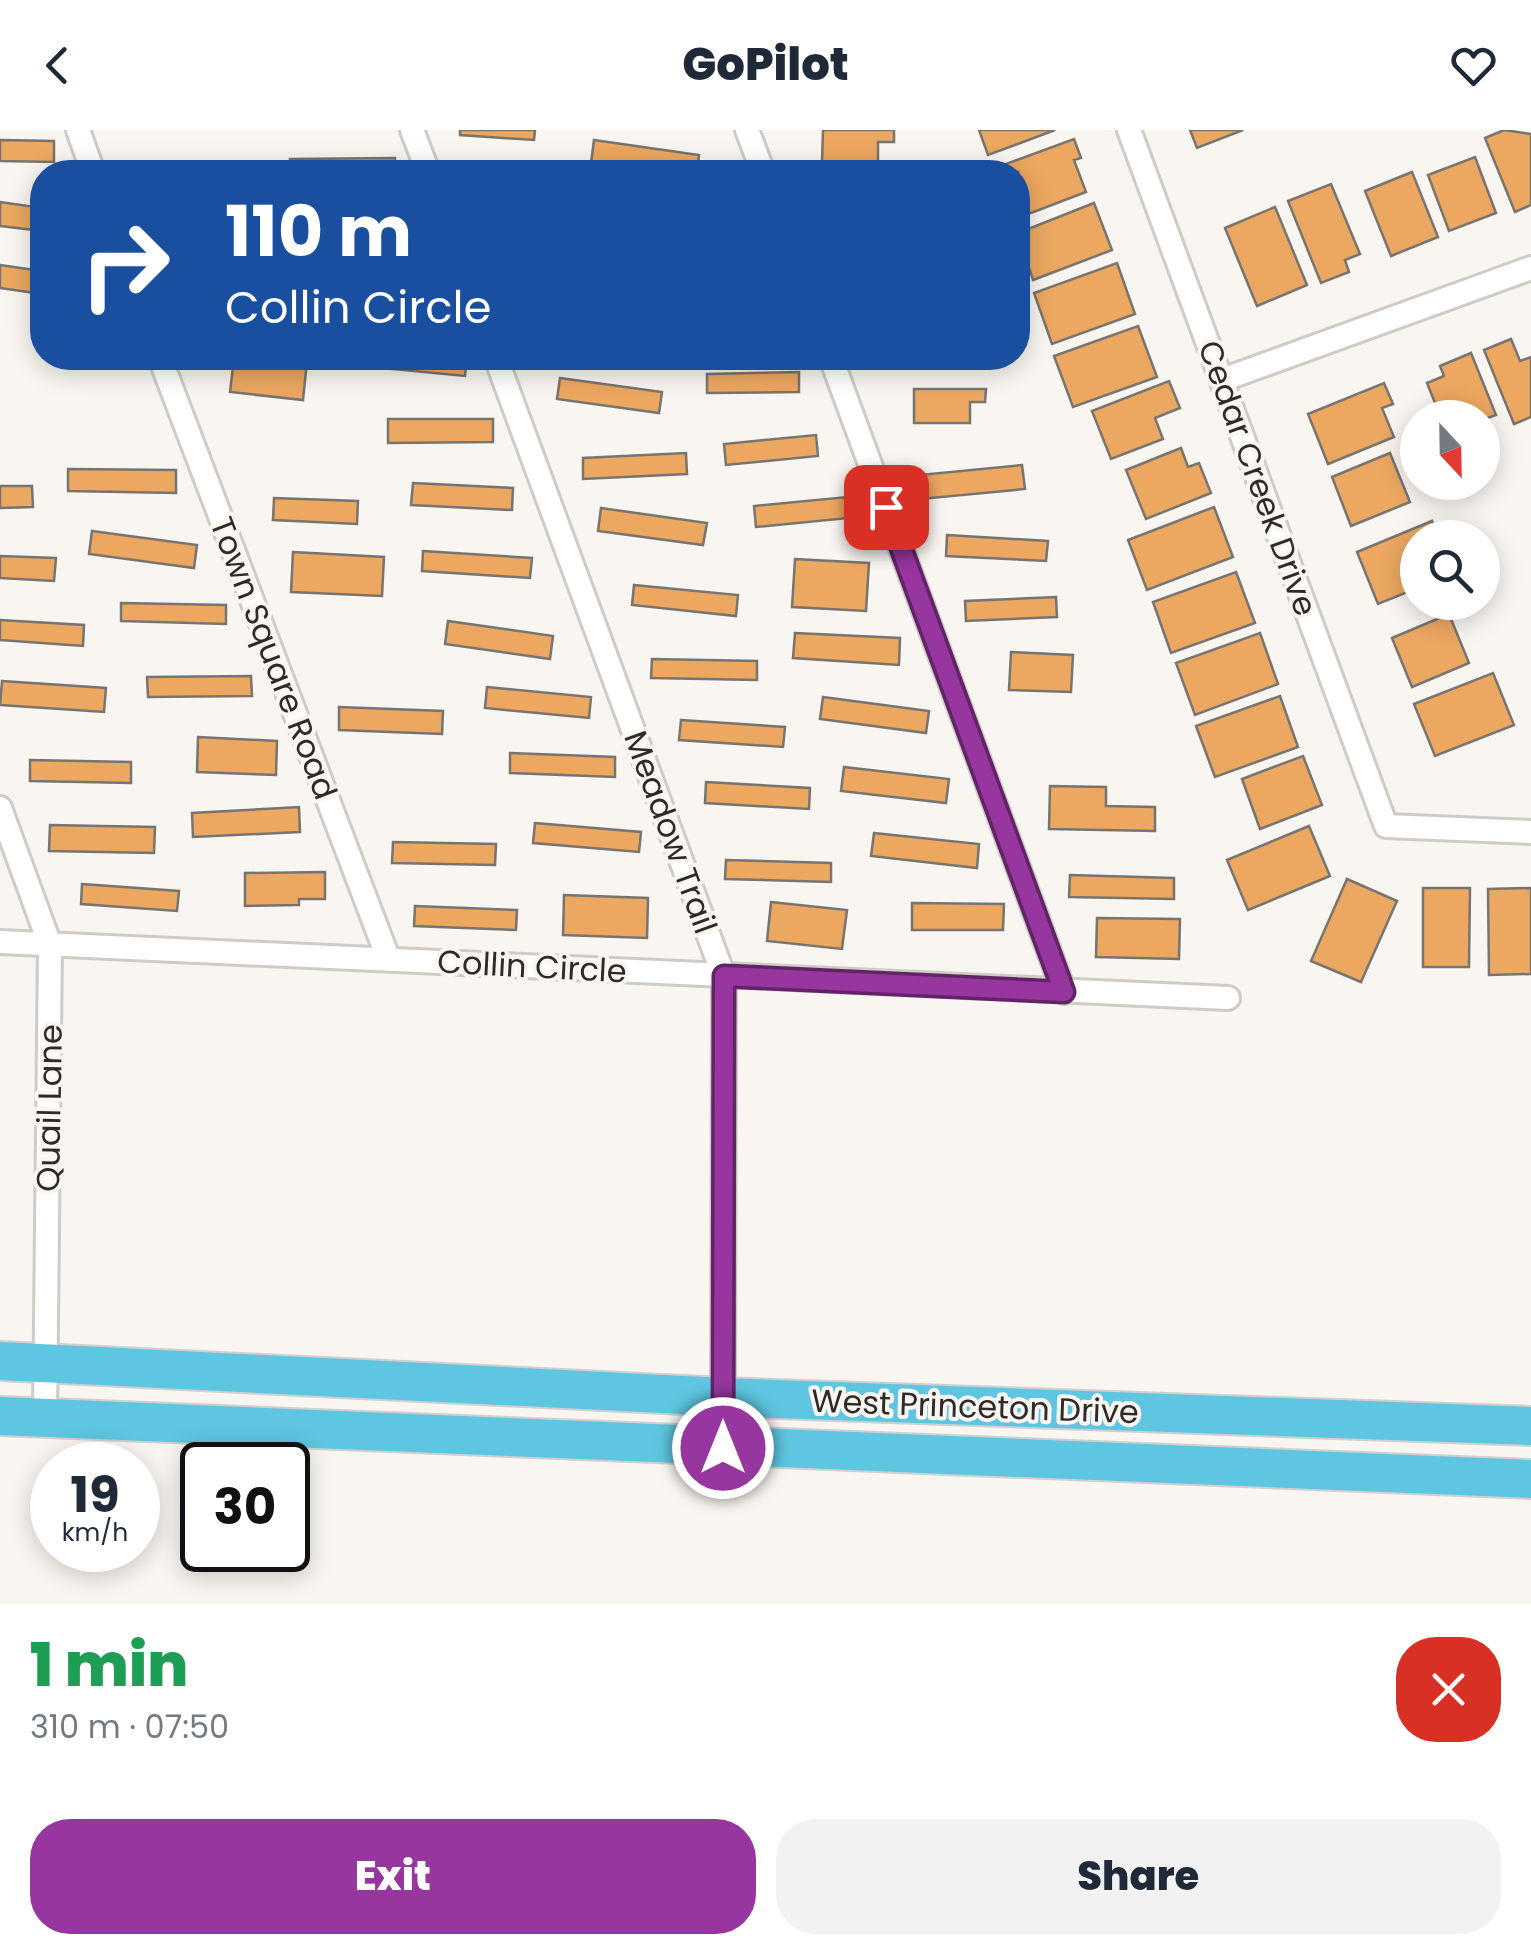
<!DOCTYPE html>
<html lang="en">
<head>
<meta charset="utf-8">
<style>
	:root { --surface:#fff; --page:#f2f2f3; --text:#1f2937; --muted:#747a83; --accent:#96369e }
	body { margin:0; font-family:Poppins,sans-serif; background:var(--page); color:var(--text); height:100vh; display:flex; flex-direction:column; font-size:38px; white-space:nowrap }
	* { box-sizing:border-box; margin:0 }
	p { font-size:32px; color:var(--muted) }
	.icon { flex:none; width:55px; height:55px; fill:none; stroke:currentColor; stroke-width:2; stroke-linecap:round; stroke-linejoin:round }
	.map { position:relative; height:1474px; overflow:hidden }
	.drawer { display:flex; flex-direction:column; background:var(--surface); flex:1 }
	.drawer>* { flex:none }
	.banner { position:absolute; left:30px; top:30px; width:1000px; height:210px; border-radius:40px; box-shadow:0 5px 25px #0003; background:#1a4fa0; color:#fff; overflow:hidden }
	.needle { width:65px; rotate:158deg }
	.tools { position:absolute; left:1400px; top:270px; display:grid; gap:20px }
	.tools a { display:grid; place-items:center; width:100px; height:100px; border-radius:50%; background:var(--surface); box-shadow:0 5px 25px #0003; font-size:50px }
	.speed { position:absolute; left:30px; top:1312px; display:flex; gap:20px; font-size:50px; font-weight:700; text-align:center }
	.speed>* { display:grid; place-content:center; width:130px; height:130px; border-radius:50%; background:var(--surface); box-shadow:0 5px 25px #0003; line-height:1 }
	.speed small { font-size:25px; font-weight:400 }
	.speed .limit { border:5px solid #111; border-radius:15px; background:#fff; color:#111 }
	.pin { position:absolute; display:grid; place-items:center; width:85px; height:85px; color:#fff; margin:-42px; border-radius:20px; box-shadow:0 5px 15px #0006 }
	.me { position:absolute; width:110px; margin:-55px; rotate:0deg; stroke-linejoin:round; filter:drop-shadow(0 0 8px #0008) }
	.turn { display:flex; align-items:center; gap:35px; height:210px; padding:0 30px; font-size:45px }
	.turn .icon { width:130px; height:130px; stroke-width:2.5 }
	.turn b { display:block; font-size:70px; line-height:85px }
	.round { display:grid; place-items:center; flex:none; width:105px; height:105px; border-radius:40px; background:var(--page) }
	.summary { display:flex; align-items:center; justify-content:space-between; height:170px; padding:0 30px }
	h1 { font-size:60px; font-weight:800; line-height:75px; color:#1e9e55 }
	.cta { display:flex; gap:20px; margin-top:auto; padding:20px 30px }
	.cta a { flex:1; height:115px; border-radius:40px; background:var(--accent); color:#fff; font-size:40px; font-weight:800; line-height:115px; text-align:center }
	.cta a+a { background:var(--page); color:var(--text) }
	header { display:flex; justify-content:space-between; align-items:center; height:130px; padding:0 30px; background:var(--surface); font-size:45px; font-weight:800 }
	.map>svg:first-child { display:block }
	.building { fill:#eca760; stroke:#787470; stroke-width:2.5 }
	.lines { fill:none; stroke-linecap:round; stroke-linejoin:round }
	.minor-casing { stroke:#cfcbc7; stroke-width:28 }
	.trunk-casing { stroke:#d1d0d0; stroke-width:42 }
	.minor { stroke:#fff; stroke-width:22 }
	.trunk { stroke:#5ec6e0; stroke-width:38 }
	.route-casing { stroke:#622367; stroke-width:25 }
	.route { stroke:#96369e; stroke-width:18 }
	.labels { text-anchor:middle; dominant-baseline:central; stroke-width:8; stroke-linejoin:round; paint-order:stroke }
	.street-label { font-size:32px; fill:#2d2b2a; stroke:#f9f5f1 }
</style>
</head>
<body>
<header><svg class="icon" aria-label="back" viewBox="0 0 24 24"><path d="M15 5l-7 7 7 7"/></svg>GoPilot<svg class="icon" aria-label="heart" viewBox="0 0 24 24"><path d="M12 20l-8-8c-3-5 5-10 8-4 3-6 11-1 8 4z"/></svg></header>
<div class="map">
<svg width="1531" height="1474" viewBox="0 0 1531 1474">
	<rect width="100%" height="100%" fill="#f9f5f1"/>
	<g class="building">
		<path d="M460,0H535L534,10L460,5Z"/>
		<path d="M823,0H894V12H878V33L822,32Z"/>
		<path d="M979,0H1055L988,25Z"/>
		<path d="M1190,0H1243L1197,18Z"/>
		<path d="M1504,0L1531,4V75L1515,82L1485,8Z"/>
		<path d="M1074,9L1081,28L1074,30L1086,62L1018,88V42H1000L998,37Z"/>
		<path d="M0,10L54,11V32L0,31Z"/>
		<path d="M594,10L699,25L697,42L591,33Z"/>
		<path d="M1475,27L1496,83L1449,101L1428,45Z"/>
		<path d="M395,28V42H290V29Z"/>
		<path d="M141,39L233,42H141Z"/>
		<path d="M1412,42L1438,107L1391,126L1365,61Z"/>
		<path d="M1331,54L1360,124L1345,130L1349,142L1321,153L1288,71Z"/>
		<path d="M0,72L42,78V101L0,96Z"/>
		<path d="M1094,73L1112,120L1033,150L1018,103Z"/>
		<path d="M1275,77L1307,155L1257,176L1225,98Z"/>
		<path d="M1117,133L1135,184L1052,214L1034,163Z"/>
		<path d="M0,135L42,141V164L0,158Z"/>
		<path d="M1138,196L1157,247L1073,277L1054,226Z"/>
		<path d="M1511,209L1520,231L1531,227V287L1514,294L1484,220Z"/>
		<path d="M1471,223L1496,285L1482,290L1441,288L1427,253L1444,246L1440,236Z"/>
		<path d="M234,228L307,231L303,270L230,262Z"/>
		<path d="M361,228H467L465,246L360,236Z"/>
		<path d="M799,242V262L707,263V244Z"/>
		<path d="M560,248L662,262L659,283L557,269Z"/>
		<path d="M1169,251L1180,278L1155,288L1163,309L1111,329L1092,281Z"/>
		<path d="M1384,253L1393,274L1382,278L1394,307L1328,334L1308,284Z"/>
		<path d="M914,259H986L985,272H970V293H914Z"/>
		<path d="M388,289H493V312L388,313Z"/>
		<path d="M816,305L818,326L726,335L724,314Z"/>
		<path d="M1181,318L1188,337L1199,333L1211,363L1146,389L1126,340Z"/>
		<path d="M686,323L687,344L583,349V328Z"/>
		<path d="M1390,323L1410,372L1351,396L1332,347Z"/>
		<path d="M1022,335L1025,359L921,369L919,345Z"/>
		<path d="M68,339L176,340V363L68,361Z"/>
		<path d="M413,353L513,358L512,380L411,375Z"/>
		<path d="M0,356H32L33,377L0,378Z"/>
		<path d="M847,367L849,388L756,397L754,376Z"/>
		<path d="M274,368L358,371L357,394L273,390Z"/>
		<path d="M1214,377L1233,427L1147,460L1128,410Z"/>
		<path d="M601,378L707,393L703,415L598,401Z"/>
		<path d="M1432,391L1438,408H1418V458L1378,474L1357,422Z"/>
		<path d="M92,401L197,415L194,438L89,424Z"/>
		<path d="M947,405L1048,411L1046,431L946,426Z"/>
		<path d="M423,421L532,428L530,448L422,441Z"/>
		<path d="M293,422L384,427L382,466L291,462Z"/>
		<path d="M0,426L56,428L54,451L0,448Z"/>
		<path d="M795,429L869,433L866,481L792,477Z"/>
		<path d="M1236,442L1255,493L1171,523L1153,472Z"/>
		<path d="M634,455L738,465L736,486L632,475Z"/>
		<path d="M1056,467L1057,487L966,491L965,471Z"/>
		<path d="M121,473L226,475V494L121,491Z"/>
		<path d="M1449,484L1469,533L1412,557L1392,508Z"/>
		<path d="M0,490L84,495L83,516L0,510Z"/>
		<path d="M448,491L553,506L550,529L445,514Z"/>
		<path d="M795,503L900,508L899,535L793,528Z"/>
		<path d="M1260,503L1278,554L1195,585L1176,533Z"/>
		<path d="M1011,522L1073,525L1071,562L1009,560Z"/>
		<path d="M652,529L757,531V550L651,548Z"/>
		<path d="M1493,543L1514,595L1435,626L1414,574Z"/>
		<path d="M251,546L252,566L148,567L147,547Z"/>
		<path d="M2,551L106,558L104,582L0,575Z"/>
		<path d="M487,557L591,567L589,588L485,578Z"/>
		<path d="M1280,566L1298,617L1215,647L1196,596Z"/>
		<path d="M823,567L929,581L926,603L820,589Z"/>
		<path d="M339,577L443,581L442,604L339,600Z"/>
		<path d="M681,590L785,597L783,617L679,610Z"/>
		<path d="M198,607L277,611L276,645L197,642Z"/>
		<path d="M510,623L615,627V647L510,643Z"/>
		<path d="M1303,626L1322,675L1260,699L1242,649Z"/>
		<path d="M30,630L131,632V653L30,651Z"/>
		<path d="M844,637L949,649L946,673L841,661Z"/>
		<path d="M706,652L810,658L809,679L705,673Z"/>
		<path d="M1050,656L1106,657V676L1155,677V701L1049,699Z"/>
		<path d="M299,677L300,702L193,707L192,683Z"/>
		<path d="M535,693L641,702L639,722L533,713Z"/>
		<path d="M50,695L155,697L154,723L49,721Z"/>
		<path d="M1309,696L1330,746L1248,780L1227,730Z"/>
		<path d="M874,703L979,714L977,738L871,726Z"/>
		<path d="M393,712L496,714L495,735L392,733Z"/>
		<path d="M726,730L831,733V752L725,749Z"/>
		<path d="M325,742V769H299V775L245,776V743Z"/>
		<path d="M1070,745L1174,748V769L1069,767Z"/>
		<path d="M1347,749L1397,771L1361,852L1311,831Z"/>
		<path d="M82,754L179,761L177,781L81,774Z"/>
		<path d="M1423,758H1470L1469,837H1423Z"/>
		<path d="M1531,758V844L1489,845L1488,759Z"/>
		<path d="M564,765L648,768L647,808L563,805Z"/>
		<path d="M771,772L847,780L842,819L767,811Z"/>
		<path d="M912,773L1004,774L1003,800H912Z"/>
		<path d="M415,776L517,780L516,800L414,796Z"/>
		<path d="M1097,788L1180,789L1179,829L1096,827Z"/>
	</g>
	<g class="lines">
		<defs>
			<g id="minor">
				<path d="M78,0L93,42"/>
				<path d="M412,0L428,42"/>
				<path d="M747,0L763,42"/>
				<path d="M1129,0L1386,696L1531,702"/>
				<path d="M160,228L388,828"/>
				<path d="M496,228L724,847L723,1318"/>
				<path d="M831,228L1064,862"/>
				<path d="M1222,250L1531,138"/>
				<path d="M0,678L50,815L45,1287"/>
				<path d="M0,812L1228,868"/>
			</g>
			<g id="trunk">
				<path d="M0,1231L723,1267L1531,1296"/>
				<path d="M0,1286L1531,1349"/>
			</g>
		</defs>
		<use href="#minor" class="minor-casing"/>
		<use href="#trunk" class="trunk-casing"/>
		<use href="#minor" class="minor"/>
		<use href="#trunk" class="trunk"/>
	</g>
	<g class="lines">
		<defs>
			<path id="route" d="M723,1318L724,846L1064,862L886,377"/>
		</defs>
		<use href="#route" class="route-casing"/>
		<use href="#route" class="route"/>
	</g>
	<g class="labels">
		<g class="street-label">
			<text transform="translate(1258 348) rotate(70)">Cedar Creek Drive</text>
			<text transform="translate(274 528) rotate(69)">Town Square Road</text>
			<text transform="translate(671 702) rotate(70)">Meadow Trail</text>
			<text transform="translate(532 836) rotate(3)">Collin Circle</text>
			<text transform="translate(49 978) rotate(-89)">Quail Lane</text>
			<text transform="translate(975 1276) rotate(2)">West Princeton Drive</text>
		</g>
	</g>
</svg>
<div class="tools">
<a><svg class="needle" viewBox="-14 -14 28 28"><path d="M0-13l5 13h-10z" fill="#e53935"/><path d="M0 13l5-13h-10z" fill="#747a83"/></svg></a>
<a><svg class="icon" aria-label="search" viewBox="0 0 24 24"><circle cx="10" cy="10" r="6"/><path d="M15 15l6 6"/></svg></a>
</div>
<div class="speed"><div>19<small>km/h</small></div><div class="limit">30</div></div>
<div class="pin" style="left:886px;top:377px;background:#d93025"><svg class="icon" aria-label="arrive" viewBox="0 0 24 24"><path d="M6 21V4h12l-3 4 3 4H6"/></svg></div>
<svg class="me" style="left:723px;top:1318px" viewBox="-20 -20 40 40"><circle r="17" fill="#96369e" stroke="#fff" stroke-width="3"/><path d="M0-11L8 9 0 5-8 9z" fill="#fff"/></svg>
<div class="banner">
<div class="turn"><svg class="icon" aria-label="right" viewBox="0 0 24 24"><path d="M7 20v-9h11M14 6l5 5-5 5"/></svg><div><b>110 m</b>Collin Circle</div></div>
</div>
</div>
<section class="drawer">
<div class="summary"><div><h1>1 min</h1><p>310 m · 07:50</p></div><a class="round" style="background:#d93025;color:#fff"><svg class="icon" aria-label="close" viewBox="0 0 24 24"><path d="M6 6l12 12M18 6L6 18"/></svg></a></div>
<div class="cta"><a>Exit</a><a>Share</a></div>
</section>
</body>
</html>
